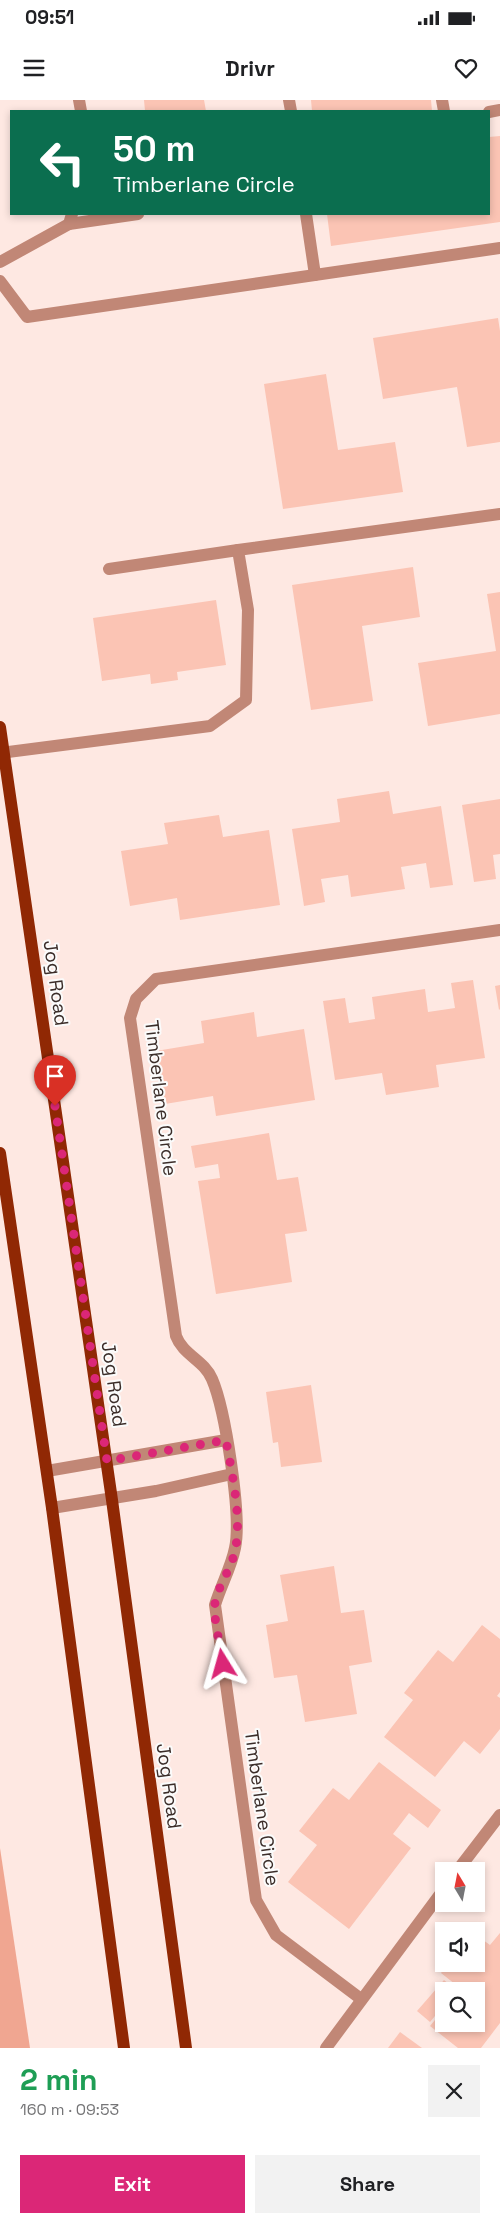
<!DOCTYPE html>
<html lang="en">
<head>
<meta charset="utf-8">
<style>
	:root { --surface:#fff; --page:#f2f2f2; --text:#202124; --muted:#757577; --accent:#db2777 }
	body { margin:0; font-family:"Space Grotesk",sans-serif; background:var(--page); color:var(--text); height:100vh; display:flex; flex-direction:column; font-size:19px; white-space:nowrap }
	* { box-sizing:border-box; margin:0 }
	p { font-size:16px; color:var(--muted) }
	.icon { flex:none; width:28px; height:28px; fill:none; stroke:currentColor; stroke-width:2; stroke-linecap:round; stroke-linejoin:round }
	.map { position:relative; height:1948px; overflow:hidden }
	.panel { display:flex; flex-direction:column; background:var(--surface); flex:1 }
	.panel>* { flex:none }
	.guide { position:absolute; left:10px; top:10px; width:480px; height:105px; border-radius:0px; box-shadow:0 2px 8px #0003; background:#0b6e4f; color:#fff; overflow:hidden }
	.needle { width:32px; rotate:350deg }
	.controls { position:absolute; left:435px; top:1762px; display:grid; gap:10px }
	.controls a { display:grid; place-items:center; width:50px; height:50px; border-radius:0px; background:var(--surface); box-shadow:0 2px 8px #0003; font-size:25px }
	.pin { position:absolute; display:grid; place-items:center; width:42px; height:42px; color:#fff; margin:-51px -21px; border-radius:50% 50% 50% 0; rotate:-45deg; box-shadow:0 0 5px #0007 }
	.pin .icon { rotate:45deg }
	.me { position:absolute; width:55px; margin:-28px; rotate:352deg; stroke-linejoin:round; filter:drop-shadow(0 0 4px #0008) }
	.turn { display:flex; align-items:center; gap:18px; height:105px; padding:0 20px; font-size:22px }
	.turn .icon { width:65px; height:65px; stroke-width:2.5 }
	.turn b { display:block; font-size:35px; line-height:42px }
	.round { display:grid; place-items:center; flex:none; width:52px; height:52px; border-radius:0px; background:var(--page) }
	.overview { display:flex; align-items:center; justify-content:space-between; height:85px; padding:0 20px }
	h1 { font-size:30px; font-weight:800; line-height:38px; color:#1e9e55 }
	.button { display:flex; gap:10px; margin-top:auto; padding:10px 20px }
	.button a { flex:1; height:58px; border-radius:0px; background:var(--accent); color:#fff; font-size:20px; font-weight:800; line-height:58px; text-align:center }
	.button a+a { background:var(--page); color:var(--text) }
	.status { display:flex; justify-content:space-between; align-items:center; height:35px; padding:0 25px; background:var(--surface); direction:ltr }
	.status svg { height:14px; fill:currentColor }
	header { display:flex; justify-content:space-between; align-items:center; height:65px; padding:0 20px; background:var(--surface); font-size:22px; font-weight:800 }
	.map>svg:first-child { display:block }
	.green { fill:#f0a691 }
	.building { fill:#fbc4b4 }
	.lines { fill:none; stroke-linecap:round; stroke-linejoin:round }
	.minor { stroke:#c18776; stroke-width:12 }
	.major { stroke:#902804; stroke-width:12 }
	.route { stroke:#db2777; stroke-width:9; stroke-dasharray:0 16.2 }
	.labels { text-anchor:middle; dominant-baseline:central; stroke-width:4; stroke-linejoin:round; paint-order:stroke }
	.street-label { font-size:19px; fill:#3b2d29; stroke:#fbfbfb }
</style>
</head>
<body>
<div class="status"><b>09:51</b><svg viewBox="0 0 49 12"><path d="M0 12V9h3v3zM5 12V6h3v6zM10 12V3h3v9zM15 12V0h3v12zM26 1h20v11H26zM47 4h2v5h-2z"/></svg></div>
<header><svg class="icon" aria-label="menu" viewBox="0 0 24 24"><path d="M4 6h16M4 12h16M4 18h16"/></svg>Drivr<svg class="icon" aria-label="heart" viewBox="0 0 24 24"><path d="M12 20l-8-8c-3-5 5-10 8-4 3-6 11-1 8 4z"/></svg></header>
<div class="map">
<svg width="500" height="1948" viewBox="0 0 500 1948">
	<rect width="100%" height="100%" fill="#fee8e2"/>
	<path class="green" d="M0,1748L30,1948H0Z"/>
	<g class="building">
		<path d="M144,0H204L206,11H145Z"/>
		<path d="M311,0H431L432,11H312Z"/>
		<path d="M500,36V122L331,146L327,114H489V37Z"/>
		<path d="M498,218L500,231V342L467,347L457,287L383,299L373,238Z"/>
		<path d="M326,274L338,350L395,342L403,392L283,409L264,284Z"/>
		<path d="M413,467L420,517L362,526L373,601L311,610L292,485Z"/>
		<path d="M500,492V614L428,626L418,563L496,551L487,494Z"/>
		<path d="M216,500L226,565L177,572L178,580L151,584L150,574L102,581L93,518Z"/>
		<path d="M389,691L393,714L441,706L453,785L430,788L426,763L401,767L405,789L351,797L348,775L321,779L325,802L304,806L292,729L340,722L337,699Z"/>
		<path d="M500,699V754L493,755L496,779L474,782L462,705Z"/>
		<path d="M219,715L223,737L269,730L280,805L180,820L177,798L130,806L121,751L168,744L164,723Z"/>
		<path d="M473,880L485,958L436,965L439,987L386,995L382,973L335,980L323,901L345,898L349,923L375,919L372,897L425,889L428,912L455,908L451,883Z"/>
		<path d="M500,885V909L499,910L495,886Z"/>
		<path d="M254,912L257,937L304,929L315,1000L216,1016L213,996L165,1004L156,951L204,943L201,921Z"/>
		<path d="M269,1033L277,1080L298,1077L307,1131L285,1134L292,1182L216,1194L198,1081L220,1078L218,1064L195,1068L191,1046Z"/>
		<path d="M311,1285L322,1362L281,1367L278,1342L273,1343L266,1292Z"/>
		<path d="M334,1466L341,1513L364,1510L372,1562L349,1566L357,1614L305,1622L297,1575L274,1578L266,1525L288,1521L280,1475Z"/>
		<path d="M482,1525L500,1539V1592L497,1596L500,1598V1629L480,1654L464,1641L435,1677L384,1637L413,1600L404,1593L438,1550L453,1562Z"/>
		<path d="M379,1662L441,1710L428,1728L409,1713L393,1734L411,1748L349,1829L288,1782L317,1745L299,1731L333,1688L349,1700Z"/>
		<path d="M500,1833V1923L481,1948H458L430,1926L444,1909V1924H476V1891H458L460,1888L441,1873L448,1864H476V1835L490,1845Z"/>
		<path d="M444,1880L457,1891H444V1905L430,1922L417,1911Z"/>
		<path d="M400,1932L422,1948H388Z"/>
	</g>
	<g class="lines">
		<g class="minor">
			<path d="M79,0L81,11"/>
			<path d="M289,0L291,11"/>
			<path d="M442,0L444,11"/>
			<path d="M489,12L500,10"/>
			<path d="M306,114L315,175"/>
			<path d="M69,124L138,114"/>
			<path d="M0,162L69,124L72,114"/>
			<path d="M0,181L27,217L500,148"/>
			<path d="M109,469L238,450"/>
			<path d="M0,653L210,626L246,600L248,510L238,450L500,414"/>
			<path d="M47,1371L226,1340"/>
			<path d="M52,1408L156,1391L232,1374"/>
			<path d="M457,1771L500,1715"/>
			<path d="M361,1899L276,1835L256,1800L215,1505C221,1485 231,1468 235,1448C242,1416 225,1309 212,1279C204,1260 183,1255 176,1236L130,918L136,899L156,879L500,830"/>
			<path d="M326,1948L444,1789"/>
		</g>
		<g class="major">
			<path d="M0,627L112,1400L186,1948"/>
			<path d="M0,1053L52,1408L124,1948"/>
		</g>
	</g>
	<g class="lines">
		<path class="route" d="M55,1006L107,1361L226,1340C232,1374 241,1412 236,1446C233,1467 219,1483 215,1503C213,1519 221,1548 223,1564"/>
	</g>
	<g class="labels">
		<g class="street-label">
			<text transform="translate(56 883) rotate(82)">Jog Road</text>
			<text transform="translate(161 998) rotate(83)">Timberlane Circle</text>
			<text transform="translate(114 1284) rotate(82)">Jog Road</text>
			<text transform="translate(169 1686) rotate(82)">Jog Road</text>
			<text transform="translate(262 1708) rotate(82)">Timberlane Circle</text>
		</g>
	</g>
</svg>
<div class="controls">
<a><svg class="needle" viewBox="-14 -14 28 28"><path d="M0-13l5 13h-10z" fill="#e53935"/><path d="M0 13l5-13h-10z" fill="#757577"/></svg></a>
<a><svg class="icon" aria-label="sound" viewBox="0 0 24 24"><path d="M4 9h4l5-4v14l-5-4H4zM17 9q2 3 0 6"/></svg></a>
<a><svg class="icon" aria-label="search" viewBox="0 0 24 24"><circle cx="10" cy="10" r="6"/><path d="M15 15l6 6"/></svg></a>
</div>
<div class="pin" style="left:55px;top:1006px;background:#d93025"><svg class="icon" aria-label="arrive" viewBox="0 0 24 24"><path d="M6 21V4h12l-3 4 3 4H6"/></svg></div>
<svg class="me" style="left:223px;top:1564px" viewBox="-20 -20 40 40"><path d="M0-17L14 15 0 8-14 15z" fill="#db2777" stroke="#fff" stroke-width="4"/></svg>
<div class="guide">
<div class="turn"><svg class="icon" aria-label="left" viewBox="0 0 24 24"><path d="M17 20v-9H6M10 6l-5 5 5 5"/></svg><div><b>50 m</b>Timberlane Circle</div></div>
</div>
</div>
<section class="panel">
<div class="overview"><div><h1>2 min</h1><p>160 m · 09:53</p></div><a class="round"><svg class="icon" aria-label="close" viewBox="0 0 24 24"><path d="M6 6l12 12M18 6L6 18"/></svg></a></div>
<div class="button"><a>Exit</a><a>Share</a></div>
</section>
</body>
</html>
